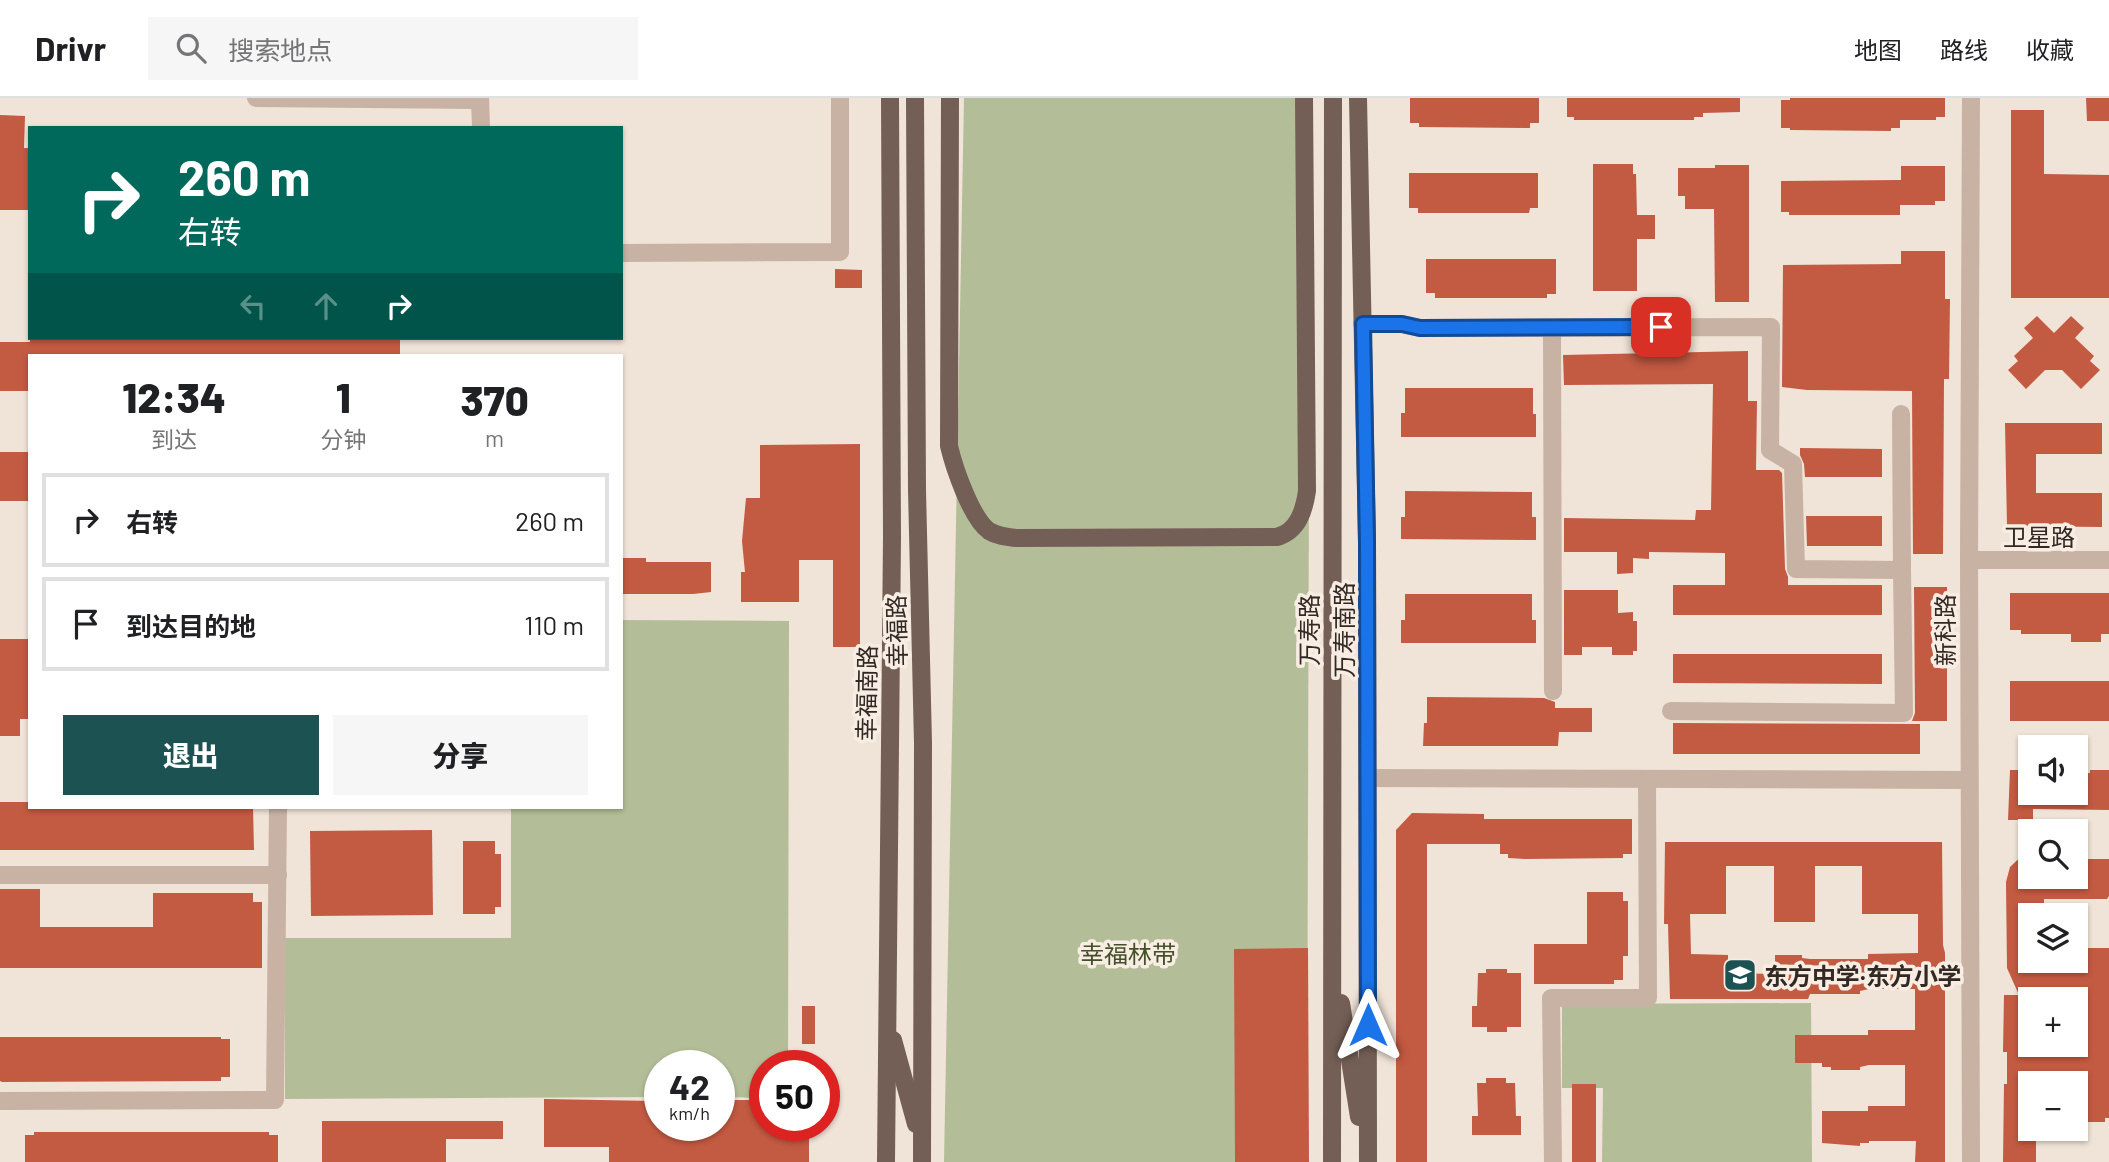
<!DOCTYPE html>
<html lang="zh">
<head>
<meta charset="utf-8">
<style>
	:root { --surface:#fff; --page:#f6f6f6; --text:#202124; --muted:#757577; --line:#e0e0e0; --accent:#1c5252 }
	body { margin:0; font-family:Barlow,"Noto Sans SC",sans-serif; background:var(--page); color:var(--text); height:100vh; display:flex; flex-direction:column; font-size:26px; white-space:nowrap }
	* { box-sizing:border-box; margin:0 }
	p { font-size:23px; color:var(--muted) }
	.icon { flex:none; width:38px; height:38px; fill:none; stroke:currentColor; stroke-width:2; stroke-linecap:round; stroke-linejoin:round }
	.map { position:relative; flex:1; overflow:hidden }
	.drawer { position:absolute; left:28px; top:256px; width:595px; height:455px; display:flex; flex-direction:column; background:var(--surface); border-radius:0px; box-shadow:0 2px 5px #0004 }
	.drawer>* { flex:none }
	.guide { position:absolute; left:28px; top:28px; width:595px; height:214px; border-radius:0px; box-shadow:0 2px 5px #0004; background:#00695c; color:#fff; overflow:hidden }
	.controls { position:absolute; left:2018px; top:637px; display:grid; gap:14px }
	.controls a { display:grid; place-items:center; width:70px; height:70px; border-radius:0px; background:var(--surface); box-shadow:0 2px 5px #0004; font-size:35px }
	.speed { position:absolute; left:644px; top:952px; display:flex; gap:14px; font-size:35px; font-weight:700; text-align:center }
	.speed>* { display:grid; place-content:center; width:91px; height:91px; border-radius:50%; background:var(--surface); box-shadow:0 2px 5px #0004; line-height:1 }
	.speed small { font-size:18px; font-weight:400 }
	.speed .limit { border:10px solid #d22; background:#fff; color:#111 }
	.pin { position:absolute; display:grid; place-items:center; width:60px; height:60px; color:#fff; margin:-30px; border-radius:14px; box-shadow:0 4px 10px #0006 }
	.me { position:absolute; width:77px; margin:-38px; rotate:0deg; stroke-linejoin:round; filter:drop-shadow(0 0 5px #0008) }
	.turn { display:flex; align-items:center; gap:24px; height:147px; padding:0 35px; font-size:32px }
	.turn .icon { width:91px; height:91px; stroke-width:2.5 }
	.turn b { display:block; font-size:49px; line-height:60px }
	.lanes { display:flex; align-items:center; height:66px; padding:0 35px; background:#0003; justify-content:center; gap:35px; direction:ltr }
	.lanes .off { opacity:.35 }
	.eta { display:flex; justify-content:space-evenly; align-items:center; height:119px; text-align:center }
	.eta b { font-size:42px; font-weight:800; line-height:49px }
	.primary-button { display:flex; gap:14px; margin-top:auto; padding:14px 35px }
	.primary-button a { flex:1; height:80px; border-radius:0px; background:var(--accent); color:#fff; font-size:28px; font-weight:800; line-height:80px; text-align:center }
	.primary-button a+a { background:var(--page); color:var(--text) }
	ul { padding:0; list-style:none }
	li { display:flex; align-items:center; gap:21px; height:94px; margin:0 14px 10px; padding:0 21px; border:4px solid var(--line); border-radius:0px }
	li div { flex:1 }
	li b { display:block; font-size:26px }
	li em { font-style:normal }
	header { display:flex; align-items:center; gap:42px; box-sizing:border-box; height:98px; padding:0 35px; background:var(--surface); border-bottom:2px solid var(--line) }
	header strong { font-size:33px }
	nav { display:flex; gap:38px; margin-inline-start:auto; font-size:24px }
	.search { width:490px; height:63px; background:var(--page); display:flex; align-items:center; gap:18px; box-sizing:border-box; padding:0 24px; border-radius:0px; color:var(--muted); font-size:26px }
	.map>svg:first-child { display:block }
	.green { fill:#b3be98 }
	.building { fill:#c35a42; fill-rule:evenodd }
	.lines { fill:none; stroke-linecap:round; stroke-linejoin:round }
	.minor { stroke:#c7b2a4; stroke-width:18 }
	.major { stroke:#745f56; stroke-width:18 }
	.route-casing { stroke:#114b97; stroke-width:18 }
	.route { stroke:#1a73e8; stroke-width:12 }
	.labels { text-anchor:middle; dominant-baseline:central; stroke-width:7; stroke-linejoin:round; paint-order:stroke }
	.street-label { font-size:24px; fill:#322925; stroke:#f8ede3 }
	.park-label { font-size:24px; fill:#44502a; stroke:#f8ede3 }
	.poi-label { font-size:24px; font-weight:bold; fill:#322925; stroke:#f8ede3; text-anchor:start }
</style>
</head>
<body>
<header>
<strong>Drivr</strong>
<div class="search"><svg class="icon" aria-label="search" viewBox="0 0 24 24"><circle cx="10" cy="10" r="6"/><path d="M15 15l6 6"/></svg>搜索地点</div>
<nav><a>地图</a><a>路线</a><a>收藏</a></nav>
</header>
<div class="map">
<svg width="2109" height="1064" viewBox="0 0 2109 1064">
	<rect width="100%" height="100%" fill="#f0e3d7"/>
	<g class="green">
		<path d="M964,0H1310L1307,1064H944Z"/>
		<path d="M621,522L789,523L788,968H765V1000L719,999V968H660V999L285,1001V840H511V709H621Z"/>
		<path d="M1811,905L1812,1064H1602L1603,990H1562V906Z"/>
	</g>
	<g class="building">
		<path d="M1410,0H1539V25H1530V30L1419,29V25H1410Z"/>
		<path d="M1567,0H1740V14L1703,15V19H1694V22H1574V19H1567Z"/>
		<path d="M1790,0H1945V19H1936V22H1900V30H1891V33L1790,32V30H1781V2H1790Z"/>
		<path d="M2086,0H2109V23H2087Z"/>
		<path d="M2011,12H2044V76L2109,77V200H2011Z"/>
		<path d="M0,17L25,18L24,50H30V112H0Z"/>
		<path d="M1593,66H1633V76H1636L1637,117H1655V141H1637V193H1593Z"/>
		<path d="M1715,67H1749V204H1715L1714,111H1685V98H1678V70H1715Z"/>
		<path d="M1901,68H1945V103H1935V107H1900V117H1789V114H1781V83L1901,82Z"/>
		<path d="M1409,75H1538V110H1530L1529,115H1418V110H1409Z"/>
		<path d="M1901,153H1945V201H1950L1949,281H1944L1943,456H1913L1912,293L1807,292L1782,289L1783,167L1901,166Z"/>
		<path d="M1426,161H1556V196H1547V200H1435V195H1426Z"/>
		<path d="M835,171L862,172V190H835Z"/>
		<path d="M2037,218L2054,235L2071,218L2084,230L2075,240L2094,258L2090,263L2100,272L2081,291L2062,272H2045L2026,291L2008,272L2018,263L2014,258L2033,240L2024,230Z"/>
		<path d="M30,240H400V257H30V293H0V244H30Z"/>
		<path d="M1748,253V303H1757L1756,372H1779L1782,375L1785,471L1788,479V487H1882V517H1673V487H1725V455L1649,454V461L1633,460V475L1617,476V454H1564V420L1695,422L1696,412H1711L1713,286L1564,287L1563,257Z"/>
		<path d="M1405,290H1533V316H1536V339H1401V315H1405Z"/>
		<path d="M2005,325H2102V356H2036V395H2102V429L2007,428Z"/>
		<path d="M860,346V549H833V462H799V504H741V474H745L742,443L746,400H760V347Z"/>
		<path d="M1800,350L1882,351V379H1805L1804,366L1800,357Z"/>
		<rect x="0" y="354" width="30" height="49"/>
		<path d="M1405,393L1532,394V419H1536V442L1401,441V419H1405Z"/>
		<path d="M1806,418H1882V448H1807Z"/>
		<path d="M622,460H646V464H711V494L693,496H621Z"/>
		<path d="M1914,489H1947V623H1912L1915,615Z"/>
		<path d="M1564,492H1618V515L1633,514V523H1637V553H1633V557H1612V549H1582V557H1564Z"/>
		<path d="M2010,495H2109V536H2101V544H2071V536H2021V532H2010Z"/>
		<path d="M1405,496H1532V522H1536V545H1401V522H1405Z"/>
		<path d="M0,541H30V621H20V638H0Z"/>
		<path d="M1673,556H1882V586L1673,585Z"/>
		<rect x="2010" y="583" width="99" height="40"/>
		<path d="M1427,599L1544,600L1555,604V610H1592V634H1559L1558,648H1423L1424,625H1427Z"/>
		<path d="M1673,625L1920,626V656H1673Z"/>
		<path d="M2010,672H2030V695H2076V675H2090V672H2109V712L2033,711V722H2008Z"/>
		<path d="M0,704H30V709H253L254,752H0Z"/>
		<path d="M1412,715L1484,716V721H1632V756H1623V760L1525,761L1508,760V756H1500V746H1427V1064H1396V732Z"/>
		<path d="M432,732L433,817L311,818L310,733Z"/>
		<path d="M463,743H495V756H501V809H495V816H463Z"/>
		<path d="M1665,744H1942L1943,847L1945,855V1064H1915L1916,1043H1869V1045H1860V1048L1822,1045V1013H1868V1008H1905V967H1869L1860,969V972H1831V969H1822V965H1795V937H1868V932H1915V891H1869L1860,893V896H1810L1808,901H1670L1668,826H1664ZM1726,768H1774V824H1815V768H1862V816H1918V855L1868,856V861H1810L1802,860V857H1775V876L1728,875V857L1691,856L1690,816H1726Z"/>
		<path d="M2030,750V779H2076V761H2109V798L2107,801H2044V817H2030V863H2076V850H2109V1020H2105V1024H2076V976H2036V985H2030V1031H2033V1035H2036V1064H2003L2004,986H2007V954H2003L2004,897H2019L2007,870L2006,784L2010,769ZM2030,901H2076V947H2030Z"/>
		<path d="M0,791H40V829H153V795H253V804H262V870H0Z"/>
		<path d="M1587,794H1623V803H1628V858H1623V882H1614V886H1534V846H1587Z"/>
		<path d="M1308,850L1309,1064H1235L1234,851Z"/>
		<path d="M1486,871H1507V875H1521V929H1507V934H1487V929H1472V908H1477L1478,875H1486Z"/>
		<rect x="802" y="908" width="13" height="38"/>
		<path d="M0,939H221V941H230V979H221V983L2,984L0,983Z"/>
		<path d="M1486,980H1506V985H1515L1516,1018H1521V1037H1472V1018H1478L1477,985H1486Z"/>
		<rect x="1572" y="986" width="24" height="78"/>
		<path d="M544,1001L654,1003V1012H660V1027H719V1002H765V1027H809V1064H609V1049H544Z"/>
		<path d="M322,1023H503V1041H446V1064H322Z"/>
		<path d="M34,1034H269V1037H278V1064H25V1037H34Z"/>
	</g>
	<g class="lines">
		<g class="minor">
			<path d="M256,0L480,2"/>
			<path d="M480,0L481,30"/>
			<path d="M1971,0L1969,462L1971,1064"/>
			<path d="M621,155L840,154V0"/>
			<path d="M1362,226H1402L1420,230L1771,229L1770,352L1793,366L1796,471L1902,472L1904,615L1671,613"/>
			<path d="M1552,230L1553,593"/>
			<path d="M1901,316L1902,472"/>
			<path d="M1969,462H2109"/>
			<path d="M1367,680L1969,682"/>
			<path d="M0,777H278"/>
			<path d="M0,1003L275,1002L278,709"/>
			<path d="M1553,1064L1551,900H1648L1647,681"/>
		</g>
		<g class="major">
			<path d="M915,0L917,392L923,645L922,1064"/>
			<path d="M950,0L949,348C954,369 971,420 989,433C997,438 1006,439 1016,440L1277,439C1298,433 1304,413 1307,393L1304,0"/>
			<path d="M1358,0L1367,444L1368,1064"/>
			<path d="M1341,905L1359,1019"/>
			<path d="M893,942L916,1026"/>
			<path d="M886,1064L892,439L890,0"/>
			<path d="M1332,1064L1333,0"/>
		</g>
	</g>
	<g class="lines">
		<defs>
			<path id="route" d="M1368,927L1367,444L1363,226H1402L1420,230L1661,229"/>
		</defs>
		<use href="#route" class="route-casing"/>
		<use href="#route" class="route"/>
	</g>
	<defs>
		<symbol id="school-square" viewBox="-11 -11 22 22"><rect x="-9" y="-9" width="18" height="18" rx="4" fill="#1c5252" stroke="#f8ede3"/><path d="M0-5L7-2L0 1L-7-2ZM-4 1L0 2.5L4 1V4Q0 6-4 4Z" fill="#fff"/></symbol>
	</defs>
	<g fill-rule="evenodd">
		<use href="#school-square" x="1721" y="858" width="38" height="38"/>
	</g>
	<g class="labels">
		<g class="street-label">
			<text x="2039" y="438">卫星路</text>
			<text transform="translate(1308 532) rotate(-90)">万寿路</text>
			<text transform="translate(1343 532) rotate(-90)">万寿南路</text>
			<text transform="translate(1944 532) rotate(-90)">新科路</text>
			<text transform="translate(896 533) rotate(-91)">幸福路</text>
			<text transform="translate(866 595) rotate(-89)">幸福南路</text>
		</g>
		<g class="park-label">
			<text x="1128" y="855">幸福林带</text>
		</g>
		<g class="poi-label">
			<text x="1764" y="877">东方中学·东方小学</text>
		</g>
	</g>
</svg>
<div class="controls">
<a><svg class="icon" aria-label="sound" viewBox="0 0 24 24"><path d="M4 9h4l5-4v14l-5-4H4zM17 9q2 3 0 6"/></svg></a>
<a><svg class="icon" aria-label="search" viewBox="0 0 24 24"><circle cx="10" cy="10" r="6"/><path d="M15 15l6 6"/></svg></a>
<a><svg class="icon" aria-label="layers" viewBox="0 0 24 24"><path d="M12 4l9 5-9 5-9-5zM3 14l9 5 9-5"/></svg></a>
<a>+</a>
<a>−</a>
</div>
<div class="speed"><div>42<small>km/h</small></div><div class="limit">50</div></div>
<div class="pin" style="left:1661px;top:229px;background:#d93025"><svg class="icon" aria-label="arrive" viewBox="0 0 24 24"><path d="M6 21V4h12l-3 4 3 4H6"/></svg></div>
<svg class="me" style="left:1368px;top:927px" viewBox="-20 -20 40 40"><path d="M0-17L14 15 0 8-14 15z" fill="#1a73e8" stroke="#fff" stroke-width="4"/></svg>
<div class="guide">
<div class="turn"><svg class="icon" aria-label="right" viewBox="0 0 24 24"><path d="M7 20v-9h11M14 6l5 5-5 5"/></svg><div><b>260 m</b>右转</div></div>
<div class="lanes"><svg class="icon off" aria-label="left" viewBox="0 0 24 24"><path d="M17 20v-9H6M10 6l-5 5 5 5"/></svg><svg class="icon off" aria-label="ahead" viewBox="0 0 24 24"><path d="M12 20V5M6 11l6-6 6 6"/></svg><svg class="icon" aria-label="right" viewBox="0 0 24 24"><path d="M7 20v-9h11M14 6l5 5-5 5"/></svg></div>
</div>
<section class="drawer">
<div class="eta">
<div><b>12:34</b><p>到达</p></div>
<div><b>1</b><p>分钟</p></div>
<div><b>370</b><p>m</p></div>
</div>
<ul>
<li><svg class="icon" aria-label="right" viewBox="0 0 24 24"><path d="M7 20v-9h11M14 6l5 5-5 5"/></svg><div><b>右转</b></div><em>260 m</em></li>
<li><svg class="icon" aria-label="arrive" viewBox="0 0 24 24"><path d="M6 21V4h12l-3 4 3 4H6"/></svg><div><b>到达目的地</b></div><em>110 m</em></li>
</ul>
<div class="primary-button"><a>退出</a><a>分享</a></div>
</section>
</div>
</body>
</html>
